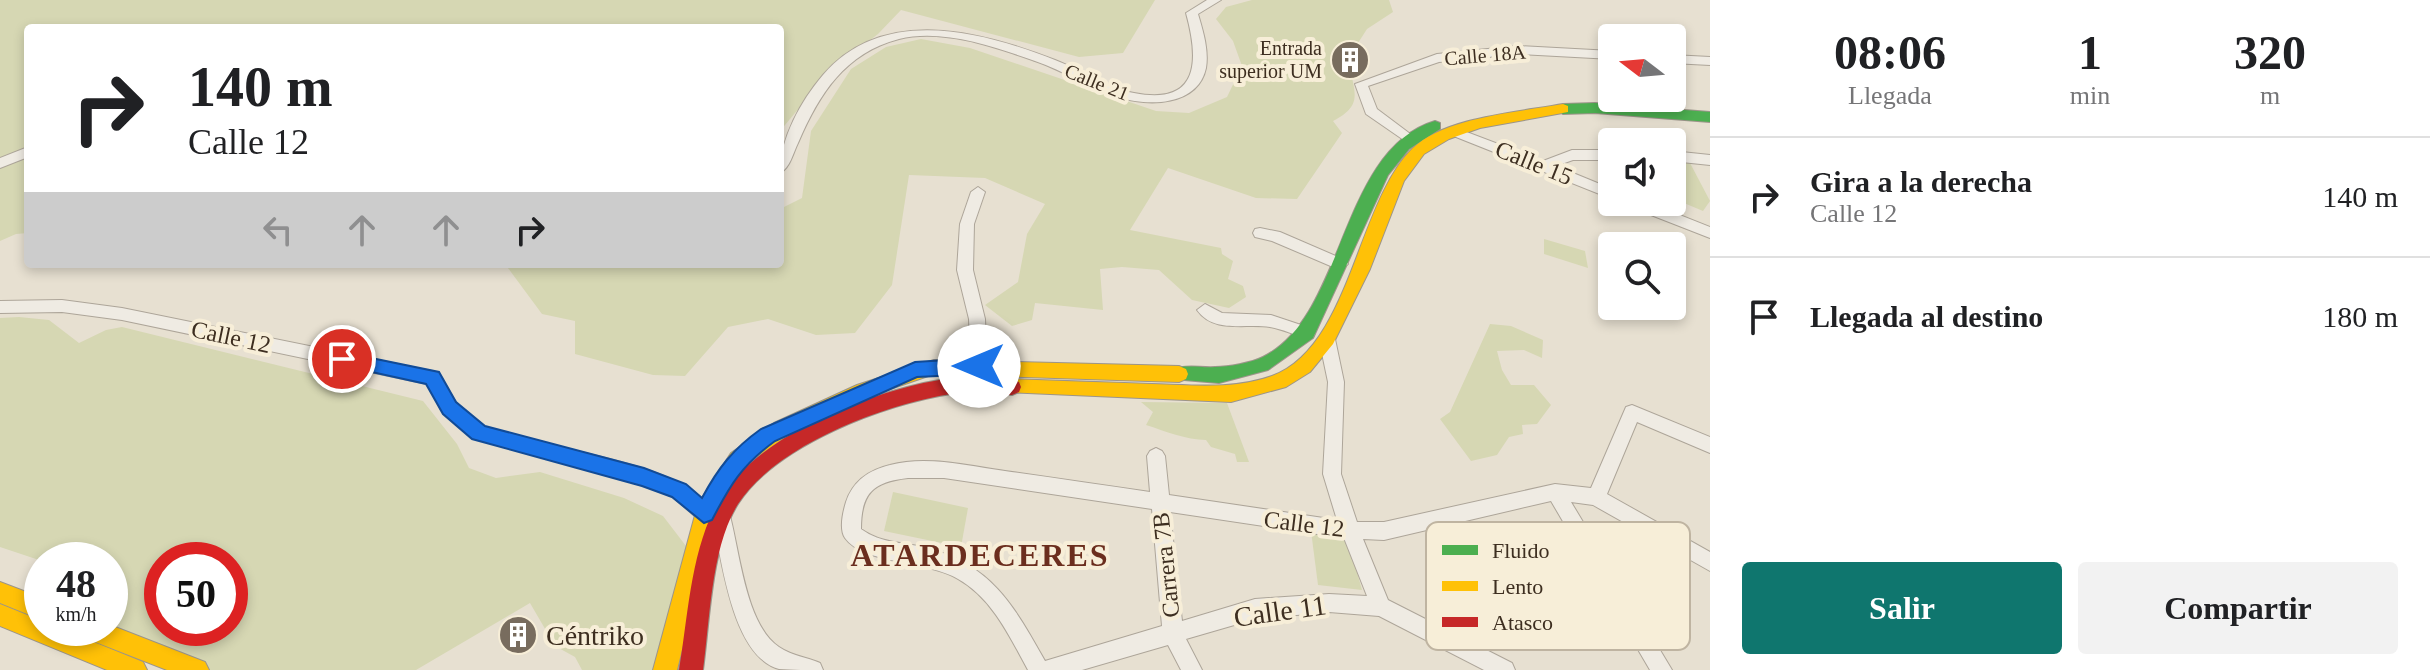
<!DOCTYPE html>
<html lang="es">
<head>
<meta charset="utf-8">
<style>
	:root { --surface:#fff; --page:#f2f2f2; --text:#202124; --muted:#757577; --line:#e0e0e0; --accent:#0f766e }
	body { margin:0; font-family:"Times New Roman",serif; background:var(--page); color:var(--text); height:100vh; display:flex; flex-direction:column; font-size:30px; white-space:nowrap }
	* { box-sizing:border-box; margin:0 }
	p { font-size:26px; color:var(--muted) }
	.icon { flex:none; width:44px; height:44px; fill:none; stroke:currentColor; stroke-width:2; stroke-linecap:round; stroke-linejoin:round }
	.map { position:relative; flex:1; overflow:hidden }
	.sheet { display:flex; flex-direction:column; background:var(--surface); width:720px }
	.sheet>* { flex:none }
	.banner { position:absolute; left:24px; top:24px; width:760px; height:244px; border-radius:8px; box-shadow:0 4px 12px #0003; background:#fff; color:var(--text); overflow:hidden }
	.needle { width:52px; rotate:286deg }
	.controls { position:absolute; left:1598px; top:24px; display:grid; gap:16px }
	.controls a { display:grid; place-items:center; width:88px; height:88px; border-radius:8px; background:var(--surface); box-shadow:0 4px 12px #0003; font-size:40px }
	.speed { position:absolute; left:24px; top:542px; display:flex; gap:16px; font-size:40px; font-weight:700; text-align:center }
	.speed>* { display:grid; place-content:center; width:104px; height:104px; border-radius:50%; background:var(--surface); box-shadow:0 4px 12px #0003; line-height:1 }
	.speed small { font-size:20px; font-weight:400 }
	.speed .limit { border:12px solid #d22; background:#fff; color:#111 }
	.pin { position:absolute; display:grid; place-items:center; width:68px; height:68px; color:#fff; margin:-34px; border:4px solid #fff; border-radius:50%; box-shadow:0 2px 8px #0007 }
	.me { position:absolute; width:88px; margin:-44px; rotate:270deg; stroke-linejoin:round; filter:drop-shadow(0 0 6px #0008) }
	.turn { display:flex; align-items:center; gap:28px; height:168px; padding:0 32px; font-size:36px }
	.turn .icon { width:104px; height:104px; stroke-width:2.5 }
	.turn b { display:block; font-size:56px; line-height:68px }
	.lanes { display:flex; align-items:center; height:76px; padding:0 32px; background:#0003; justify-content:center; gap:40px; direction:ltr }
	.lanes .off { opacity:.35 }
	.eta { display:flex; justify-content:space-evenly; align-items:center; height:136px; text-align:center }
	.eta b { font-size:48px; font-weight:600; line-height:56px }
	.action { display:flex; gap:16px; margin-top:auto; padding:16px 32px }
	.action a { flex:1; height:92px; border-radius:8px; background:var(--accent); color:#fff; font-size:32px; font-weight:600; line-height:92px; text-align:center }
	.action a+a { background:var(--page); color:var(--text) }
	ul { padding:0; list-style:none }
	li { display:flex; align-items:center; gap:24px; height:120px; padding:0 32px; border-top:2px solid var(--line) }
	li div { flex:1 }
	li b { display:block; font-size:30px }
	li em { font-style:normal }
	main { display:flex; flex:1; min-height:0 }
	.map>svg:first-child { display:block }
	.green { fill:#d6d7b3; fill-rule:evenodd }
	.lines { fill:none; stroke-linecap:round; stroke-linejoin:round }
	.street-casing { stroke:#ada599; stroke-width:2 }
	.fast-casing { stroke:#9c958a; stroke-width:2 }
	.slow-casing { stroke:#9c958a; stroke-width:2 }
	.jam-casing { stroke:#9c958a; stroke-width:2 }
	.street { fill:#efebe3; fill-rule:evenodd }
	.fast { fill:#4caf50; fill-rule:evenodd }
	.slow { fill:#ffc107; fill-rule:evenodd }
	.jam { fill:#c62828; fill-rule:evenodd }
	.route { fill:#1a73e8; stroke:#114b97; stroke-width:2 }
	.labels { text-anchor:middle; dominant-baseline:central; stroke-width:8; stroke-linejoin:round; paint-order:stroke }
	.far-poi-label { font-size:20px; fill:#3d2e20; stroke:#f7eed8; text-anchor:end }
	.far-street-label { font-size:20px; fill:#3d2e20; stroke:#f7eed8 }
	.street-label { font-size:24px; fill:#3d2e20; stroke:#f7eed8 }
	.near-street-label { font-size:28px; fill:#3d2e20; stroke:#f7eed8 }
	.near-poi-label { font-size:28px; fill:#3d2e20; stroke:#f7eed8; text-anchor:start }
	.district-label { font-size:32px; font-weight:bold; letter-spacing:2px; fill:#6b2e1e; stroke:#f7eed8 }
	.key { fill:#f7eed8; stroke:#bfb4a1; stroke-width:2 }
	.key-label { font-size:22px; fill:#3d2e20 }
</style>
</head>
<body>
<main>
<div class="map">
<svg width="1710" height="670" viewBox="0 0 1710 670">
	<rect width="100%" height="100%" fill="#e7e0d1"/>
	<g class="green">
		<path d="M0,0H1155L1123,53L1079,57L901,10L878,34L830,71L780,131V28H28V233L16,234L0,241Z"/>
		<path d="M1252,0H1389L1393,12L1367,29L1349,57H1344L1345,63L1349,64C1355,94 1363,105 1333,121L1342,133L1297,199L1256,198L1168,168L1130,230L1221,248L1222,254L1233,261L1228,279L1243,286L1246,297L1229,308L1192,300L1159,270L1122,267L1100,269L1103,310L1035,303L1032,320L1012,326L985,305L1018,282L1027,234L1045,204L985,178L909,175L892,285L855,333L816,335L768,319L728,327L685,376L653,375L575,354V321L542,314L505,264H780V209L802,198L811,131L851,69L886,47L921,39L970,48L1156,111L1189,113L1227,97L1242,66L1233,41L1216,19L1226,7Z"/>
		<path d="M1672,161L1690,163L1710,201L1703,211L1672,198Z"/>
		<path d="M1544,239L1585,251L1588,268L1544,254Z"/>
		<path d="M19,317L49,320L79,343L106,330L122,327L423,401L457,444L469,468L496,478L540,472L624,498L663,516L686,546L658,670H582L575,657L555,646L530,603L416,670H197L110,628V560L42,561L0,547V318ZM162,560H230V628H162Z"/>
		<path d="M1490,324L1511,326L1543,340L1542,358L1524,350L1497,351L1502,370L1511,385H1534L1551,405L1537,424L1522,425L1523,434L1509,437L1497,455L1471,461L1440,419L1450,412Z"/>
		<path d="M1141,402L1227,403L1249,462H1237L1235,454L1211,447L1206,440C1186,440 1165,431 1146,425L1153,412Z"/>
		<path d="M893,492L968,508L961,547L884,531Z"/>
		<path d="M1311,531L1347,536L1362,590L1318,585Z"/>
	</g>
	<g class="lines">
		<defs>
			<g id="street">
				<path d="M1207,0H1221L1198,14C1203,31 1209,50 1206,68C1198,106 1148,107 1119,97C1090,88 1064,71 1035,61C995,47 942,28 899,39C845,53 819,94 798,143C793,153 790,168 780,173C780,138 801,101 823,75C883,5 981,31 1055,60C1081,70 1106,88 1134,93C1200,106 1199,60 1186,13Z"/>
				<path d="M1518,46L1612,51V59L1518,54L1439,62L1368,86L1377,109L1413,136V142L1408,143L1366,114L1355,84L1437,54Z"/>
				<path d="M1672,55L1710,57V65L1672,63Z"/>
				<path d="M1456,128L1543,161L1572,150H1612V160H1573L1556,166L1612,189V199L1451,135L1449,132Z"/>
				<path d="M28,147V157L0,168V158Z"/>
				<path d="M1672,151L1710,155V165L1672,161Z"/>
				<path d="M978,187L985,192L974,224L973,270L985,319L987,366L985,371H973L971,366L969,319L957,270L960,224L971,192Z"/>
				<path d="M1626,202H1647L1710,227V238L1628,206Z"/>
				<path d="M1260,228L1280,232L1345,260L1348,264L1340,270L1272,241L1255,237L1253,233L1255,229Z"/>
				<path d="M62,300L122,308L432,371L438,373C450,394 463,418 486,428C538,449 689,461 713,513L710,519L704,521L698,519L673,497L642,484L473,438L443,413L427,384L122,320L62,312L0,313V301Z"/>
				<path d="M1205,304L1222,313L1271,315L1313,329L1315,333L1313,337L1307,339C1295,335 1282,329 1270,327C1245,323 1214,334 1197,310Z"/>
				<path d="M1327,333L1333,335L1335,339L1344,382L1341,474L1357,522H1384L1555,484L1591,488L1626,407L1632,405L1710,437V453L1637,422L1607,494L1710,552V571L1593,505L1571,502L1672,670H1650L1551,501L1384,540L1363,539L1388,600L1512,663L1515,670H1484L1379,616L1329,612L1255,619L1186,639L1202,670H1181L1168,645L1082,670H1028C1010,637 992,598 958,579C929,561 863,564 845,538C839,529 843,512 846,502C853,481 869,470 890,465C927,455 968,466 1005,471C1054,478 1102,485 1150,492L1147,456L1150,451L1156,448L1162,451L1165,456L1169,495L1337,520L1323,474L1328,382L1319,339L1321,335ZM908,478H944L1152,509L1162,626L1045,661C1014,606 992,565 927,548C903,542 882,544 861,529C861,493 873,482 908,478ZM1170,512L1344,538L1367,596L1329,594L1255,599L1182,621Z"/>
				<path d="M722,512L729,514L731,520C740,556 747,626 779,647C792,656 807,657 820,663L823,670C810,670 792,670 779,669C732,656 722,560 713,520L715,514Z"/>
			</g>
			<g id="fast">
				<path d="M1595,103L1710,112V122L1595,113L1563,114L1556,109L1563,104Z"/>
				<path d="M1435,121L1440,123V129L1409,149L1388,175L1313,338L1268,370L1219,383L1172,379L1170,374L1172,369C1186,364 1201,368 1215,367C1228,367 1251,363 1263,357C1346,316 1339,150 1435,121Z"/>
			</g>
			<g id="slow">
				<path d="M1563,104L1568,106V112L1480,128L1449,139L1424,154L1404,181L1370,269L1333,344L1310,372L1286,387L1231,402L1005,392L1003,387L1005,382L1012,379C1059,381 1105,382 1152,384C1192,385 1233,390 1272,376C1351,347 1357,202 1413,148C1445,117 1520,112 1563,104Z"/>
				<path d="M934,360L1179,366L1186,369L1188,374L1186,379L1179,382L934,374L870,396L788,435L745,465L717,507L677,670H653L698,504L731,453L774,423L857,385Z"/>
				<path d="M0,582L42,598V620L0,603Z"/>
				<path d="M0,604L42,621V628H59L143,662L147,670H107L0,626Z"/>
				<path d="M110,625L205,662L209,670H167L80,636L77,628H110Z"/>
			</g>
			<path id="jam" d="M958,377L1012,379L1019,382L1021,387L1019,392L1012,395C992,394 971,391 951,394C885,404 776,445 738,504C711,547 710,620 703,670H679C688,617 690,559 714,509C751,434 879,387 958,377Z"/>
		</defs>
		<use href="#street" class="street-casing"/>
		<use href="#fast" class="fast-casing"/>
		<use href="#slow" class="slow-casing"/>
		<use href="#jam" class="jam-casing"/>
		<use href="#street" class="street"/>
		<use href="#fast" class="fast"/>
		<use href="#slow" class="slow"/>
		<use href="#jam" class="jam"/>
	</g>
	<path class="route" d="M342,352L439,372L456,402L485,426L644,468L686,484L702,498C718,468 733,449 761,429L915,362L979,358L986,361L989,366L986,371L979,374L917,377L775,441C742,465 730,485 712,520L704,523L672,497L642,486L472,439L443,414L426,384L335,364L333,359L335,354Z"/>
	<defs>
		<symbol id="building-disc" viewBox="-11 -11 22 22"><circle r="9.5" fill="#786c5e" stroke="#f7eed8"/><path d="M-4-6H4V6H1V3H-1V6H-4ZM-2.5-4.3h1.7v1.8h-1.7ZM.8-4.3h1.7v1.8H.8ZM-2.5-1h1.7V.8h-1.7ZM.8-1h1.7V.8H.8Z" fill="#fff"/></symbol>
	</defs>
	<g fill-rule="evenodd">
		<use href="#building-disc" x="1328" y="38" width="44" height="44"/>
		<use href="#building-disc" x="496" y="613" width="44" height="44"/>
	</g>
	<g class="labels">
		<g class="far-poi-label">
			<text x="1322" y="48">Entrada<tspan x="1322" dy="23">superior UM</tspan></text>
		</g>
		<g class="far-street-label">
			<text transform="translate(1485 55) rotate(-5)">Calle 18A</text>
			<text transform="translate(1097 82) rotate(22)">Calle 21</text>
		</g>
		<g class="street-label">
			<text transform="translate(1534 163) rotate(22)">Calle 15</text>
			<text transform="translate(231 337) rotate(12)">Calle 12</text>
			<text transform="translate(1304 524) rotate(7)">Calle 12</text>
			<text transform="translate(1166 565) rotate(-96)">Carrera 7B</text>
		</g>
		<g class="near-street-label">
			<text transform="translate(1280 611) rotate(-8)">Calle 11</text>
		</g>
		<g class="near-poi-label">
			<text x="546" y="635">Céntriko</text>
		</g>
		<g class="district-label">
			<text x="980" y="555">ATARDECERES</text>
		</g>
	</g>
	<rect x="1426" y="522" width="264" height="128" rx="12" class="key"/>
	<rect x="1442" y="545" width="36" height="10" fill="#4caf50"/>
	<rect x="1442" y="581" width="36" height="10" fill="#ffc107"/>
	<rect x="1442" y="617" width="36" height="10" fill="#c62828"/>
	<g class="key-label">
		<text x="1492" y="558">Fluido</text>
		<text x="1492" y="594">Lento</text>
		<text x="1492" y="630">Atasco</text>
	</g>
</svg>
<div class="controls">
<a><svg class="needle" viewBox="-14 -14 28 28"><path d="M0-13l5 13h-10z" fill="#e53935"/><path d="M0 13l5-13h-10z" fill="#757577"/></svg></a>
<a><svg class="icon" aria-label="sound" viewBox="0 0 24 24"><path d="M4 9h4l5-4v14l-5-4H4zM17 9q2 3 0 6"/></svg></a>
<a><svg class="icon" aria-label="search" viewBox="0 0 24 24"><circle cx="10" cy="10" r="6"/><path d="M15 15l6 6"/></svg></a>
</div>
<div class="speed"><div>48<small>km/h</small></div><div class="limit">50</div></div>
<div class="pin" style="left:342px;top:359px;background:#d93025"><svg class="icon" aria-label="arrive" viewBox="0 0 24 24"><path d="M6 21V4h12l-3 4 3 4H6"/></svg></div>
<svg class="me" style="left:979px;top:366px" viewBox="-20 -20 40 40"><circle r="19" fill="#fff"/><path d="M0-13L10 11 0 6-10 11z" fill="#1a73e8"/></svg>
<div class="banner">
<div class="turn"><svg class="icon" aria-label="right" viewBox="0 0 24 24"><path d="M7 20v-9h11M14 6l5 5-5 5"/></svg><div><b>140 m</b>Calle 12</div></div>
<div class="lanes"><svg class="icon off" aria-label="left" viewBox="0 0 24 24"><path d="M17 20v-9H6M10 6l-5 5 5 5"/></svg><svg class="icon off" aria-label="ahead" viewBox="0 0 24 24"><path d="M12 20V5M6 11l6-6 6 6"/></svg><svg class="icon off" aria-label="ahead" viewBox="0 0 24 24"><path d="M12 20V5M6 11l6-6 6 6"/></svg><svg class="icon" aria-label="right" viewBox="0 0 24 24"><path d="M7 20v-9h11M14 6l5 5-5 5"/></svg></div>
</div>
</div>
<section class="sheet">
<div class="eta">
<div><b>08:06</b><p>Llegada</p></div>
<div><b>1</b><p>min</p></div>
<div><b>320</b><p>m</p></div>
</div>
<ul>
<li><svg class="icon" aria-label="right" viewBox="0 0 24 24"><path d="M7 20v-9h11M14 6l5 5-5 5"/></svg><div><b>Gira a la derecha</b><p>Calle 12</p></div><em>140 m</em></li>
<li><svg class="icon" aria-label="arrive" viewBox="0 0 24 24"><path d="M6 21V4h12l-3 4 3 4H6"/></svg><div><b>Llegada al destino</b></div><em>180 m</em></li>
</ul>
<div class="action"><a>Salir</a><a>Compartir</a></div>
</section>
</main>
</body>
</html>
